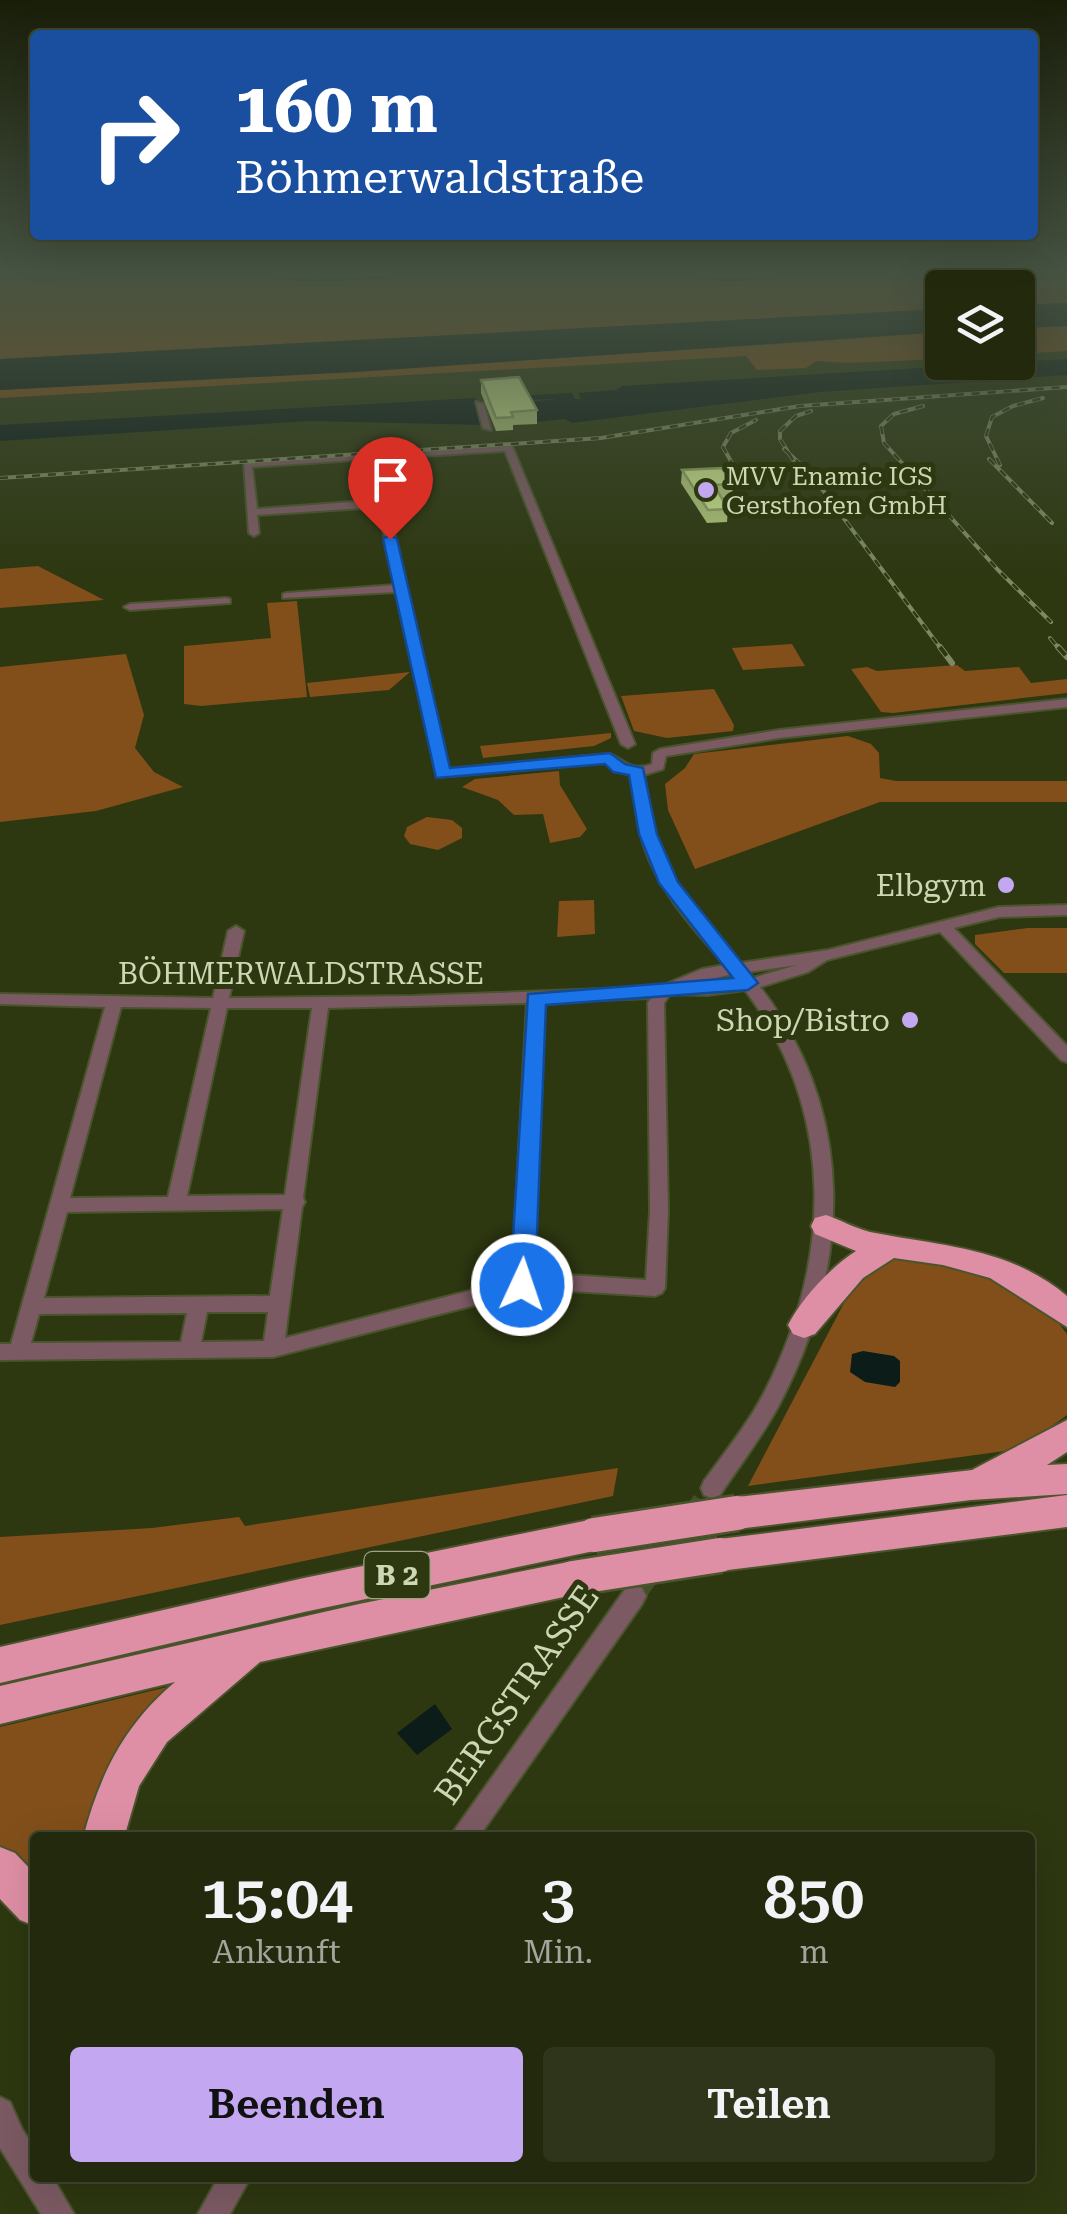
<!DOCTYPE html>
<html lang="de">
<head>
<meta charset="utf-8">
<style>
	:root { --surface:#22290c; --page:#2e351a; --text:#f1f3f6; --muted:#a2a69d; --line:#3f452d; --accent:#c4a7f1 }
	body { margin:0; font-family:"Roboto Serif",serif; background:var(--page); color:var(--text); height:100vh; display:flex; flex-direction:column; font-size:38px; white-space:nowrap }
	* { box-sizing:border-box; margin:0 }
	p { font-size:32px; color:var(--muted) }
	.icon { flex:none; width:55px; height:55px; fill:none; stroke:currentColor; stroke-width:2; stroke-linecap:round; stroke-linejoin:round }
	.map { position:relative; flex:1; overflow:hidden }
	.sheet { position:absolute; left:30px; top:1832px; width:1005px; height:350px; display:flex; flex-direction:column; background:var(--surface); border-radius:10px; box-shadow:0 10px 40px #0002,0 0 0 2px var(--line) }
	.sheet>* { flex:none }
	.guide { position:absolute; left:30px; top:30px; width:1008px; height:210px; border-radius:10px; box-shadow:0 10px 40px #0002,0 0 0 2px var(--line); background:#1a4fa0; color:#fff; overflow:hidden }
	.buttons { position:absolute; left:925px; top:270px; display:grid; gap:20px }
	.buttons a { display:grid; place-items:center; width:110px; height:110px; border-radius:10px; background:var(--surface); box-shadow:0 10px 40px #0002,0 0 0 2px var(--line); font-size:50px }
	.pin { position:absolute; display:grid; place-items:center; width:85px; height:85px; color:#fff; margin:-102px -42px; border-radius:50% 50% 50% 0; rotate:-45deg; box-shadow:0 0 10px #0007 }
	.pin .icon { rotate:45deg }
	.me { position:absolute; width:110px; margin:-55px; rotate:3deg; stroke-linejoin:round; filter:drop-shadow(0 0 8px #0008) }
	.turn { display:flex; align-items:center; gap:35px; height:210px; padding:0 40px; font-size:45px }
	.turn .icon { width:130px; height:130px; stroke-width:2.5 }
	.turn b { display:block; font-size:70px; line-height:85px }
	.eta { display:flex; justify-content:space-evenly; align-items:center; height:170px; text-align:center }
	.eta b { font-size:60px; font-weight:600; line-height:70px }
	.cta { display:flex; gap:20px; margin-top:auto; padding:20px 40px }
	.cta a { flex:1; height:115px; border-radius:10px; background:var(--accent); color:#111; font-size:40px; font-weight:600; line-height:115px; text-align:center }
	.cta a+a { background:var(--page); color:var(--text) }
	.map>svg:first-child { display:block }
	.green { fill:#824f1a }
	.water { fill:#0c1c19 }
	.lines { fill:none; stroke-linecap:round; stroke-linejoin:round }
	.stream { stroke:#0c1c19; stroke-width:2.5 }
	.minor-tunnel { stroke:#454f28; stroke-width:21; stroke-dasharray:21 11; stroke-linecap:butt }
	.minor-casing { stroke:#4a542d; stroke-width:4 }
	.highway-casing { stroke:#4a542d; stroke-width:4 }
	.minor { fill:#7c5a63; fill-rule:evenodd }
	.highway { fill:#df8fa5; fill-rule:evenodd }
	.rail-far1-casing { stroke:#7e8963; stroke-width:4 }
	.rail-casing { stroke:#7e8963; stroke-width:6 }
	.rail-far1 { stroke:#2d3710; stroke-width:2.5; stroke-dasharray:8; stroke-linecap:butt }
	.rail { stroke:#2d3710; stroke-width:4; stroke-dasharray:11; stroke-linecap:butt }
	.highway-bridge-casing { stroke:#4a542d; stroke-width:39; stroke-linecap:butt }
	.highway-bridge { stroke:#df8fa5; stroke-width:34 }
	.wall { fill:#aec378 }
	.building { fill:#cae38b; stroke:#8d9f61; stroke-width:2.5 }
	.route { fill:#1a73e8; stroke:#114b97; stroke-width:2.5 }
	.poi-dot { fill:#c4a7f1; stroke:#2d3710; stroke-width:4 }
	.labels { text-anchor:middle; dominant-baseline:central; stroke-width:10; stroke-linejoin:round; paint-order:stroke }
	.far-poi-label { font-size:25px; fill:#ccd7b3; stroke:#2d3710; text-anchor:start }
	.shield { fill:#2d3710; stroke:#9ca782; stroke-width:2.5 }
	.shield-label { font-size:28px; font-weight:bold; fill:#ccd7b3 }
	.poi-label { font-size:30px; fill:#ccd7b3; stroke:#2d3710; text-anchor:end }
	.street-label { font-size:30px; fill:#ccd7b3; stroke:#2d3710 }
	.near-street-label { font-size:35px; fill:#ccd7b3; stroke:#2d3710 }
</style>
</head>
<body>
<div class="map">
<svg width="1067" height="2214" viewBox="0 0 1067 2214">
	<rect width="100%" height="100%" fill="#2d3710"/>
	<g class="green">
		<path d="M0,270H1067V303L1018,305V288H942V309L0,359Z"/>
		<path d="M1067,326V351L1018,354V328Z"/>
		<path d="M942,332V359L848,363L816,361L806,368L757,370L746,356L0,398V390C314,372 629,356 942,332Z"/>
		<path d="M38,566L104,600L0,608V569Z"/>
		<path d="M297,601L307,697L201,706L184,704V646L271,638L267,603Z"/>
		<path d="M792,644L805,666L743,670L732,648Z"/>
		<path d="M126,654L144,715L135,748L154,772L183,787L96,811L0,822V667Z"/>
		<path d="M957,665L965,671L1019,667L1031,683L1067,679V693L893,713L881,712L851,669L867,667L877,671Z"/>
		<path d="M410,672L389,690L310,697L307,683Z"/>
		<path d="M714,689L734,725L733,731L667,738L634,731L621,696Z"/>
		<path d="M611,733V738L594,746L483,758L480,746Z"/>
		<path d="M848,736L871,744L879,753L880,778L896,781H1067V802H880L695,869L668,810L665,784L685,768L694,754Z"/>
		<path d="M559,771L560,785L587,829L580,837L550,843L543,814L514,815L498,800L462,787L475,779Z"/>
		<path d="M427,817L452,820L462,828V838L438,850L410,844L404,836L407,827Z"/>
		<path d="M594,900L595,934L557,937L559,901Z"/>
		<path d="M1028,928H1067V973H1004L975,944V935Z"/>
		<path d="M887,1257H912L987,1271L1049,1311L1067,1334V1415L1029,1443L1005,1451L748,1486L855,1282Z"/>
		<path d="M618,1468L613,1496L0,1625V1537L152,1528L239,1517L245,1526Z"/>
		<path d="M193,1681L90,1837L35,1838V1885L0,1850V1727Z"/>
	</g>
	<g class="water">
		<path d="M1067,303V326L1018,328V305Z"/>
		<path d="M942,309V332L356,372L0,390V359Z"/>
		<path d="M1067,359V375L821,392L572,423L565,419L526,423L518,403L559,399L517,400L515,396L572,393L575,399H581L578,393L616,390L622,386Z"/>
		<path d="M475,398L485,425L310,421L0,441V425Z"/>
		<path d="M863,1351L894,1356L900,1361V1382L895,1387L865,1382L850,1372L852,1354Z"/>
		<path d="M435,1704L452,1729L417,1755L397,1733Z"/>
	</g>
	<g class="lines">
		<g class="stream">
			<path d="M208,270L316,281L494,270"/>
			<path d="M673,270C718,285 762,280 807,270"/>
		</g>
		<path class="minor-tunnel" d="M634,1596L712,1488"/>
		<defs>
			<g id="minor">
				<path d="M476,402L484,404L491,430L483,428Z"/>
				<path d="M512,446L635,744L628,748L621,744L505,451L407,457L418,501L413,504L388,506L448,769L610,754C626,761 631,772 652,764L653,753L660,749L779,730L1067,699V707L779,738L666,756L663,769L644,775C649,801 651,828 661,853C678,896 711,929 740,963L828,950L999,907L1067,905V915L999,917L954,928L1067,1046V1062L1061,1060L940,932L827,960L808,972L760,987C858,1114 851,1268 779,1405C762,1437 740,1465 720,1495L712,1498L704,1495L701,1488L704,1481C725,1452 748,1424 764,1393C832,1261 837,1113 745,990L707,995L670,994L664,1003L668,1211L665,1288L662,1293L655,1296L553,1290L522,1293L273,1357L0,1360V1344H11L105,1007L0,1004V994L213,998L228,931L236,926L244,931L229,998L413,996L659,987L702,969L725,965C694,929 659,892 644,846C637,823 635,799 631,775L615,770L606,762L437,777L396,592L283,598V594L287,593L395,585L378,507L257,515L259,533L254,536L249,533L244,462ZM398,457L407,498L257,509L252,467ZM797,965L753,978L748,972ZM732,974L738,981L690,985ZM651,998L648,1003L650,1211L646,1280L553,1274L532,1276L543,1002ZM527,1003L512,1280L285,1338L302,1207L305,1202L303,1198L328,1008ZM121,1007L211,1008L168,1197L70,1198ZM227,1008H312L285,1195L187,1196ZM283,1209L270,1296L44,1298L67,1212ZM207,1312H268L264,1341L201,1342ZM187,1313L181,1342L31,1343L39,1314Z"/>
				<path d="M226,598L230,599V603L130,610L124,607L130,604Z"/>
				<path d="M634,1585L642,1588L646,1596L642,1604L478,1838H449L626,1588Z"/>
				<path d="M0,2097L10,2102L22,2129L35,2149V2178H53L74,2214H41L0,2148Z"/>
				<path d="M218,2178H250L230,2214H198Z"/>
			</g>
			<g id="highway">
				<path d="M826,1215C841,1220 854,1228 870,1232C940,1246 1009,1247 1067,1296V1327L990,1278L943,1265L894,1258L863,1278L815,1334L804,1338L793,1334L788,1325C802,1298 830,1268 856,1251L815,1234L811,1226L815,1218Z"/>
				<path d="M1067,1420V1452L1047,1465L1067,1464V1494L971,1500L737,1529L725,1524L719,1513L725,1502L737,1497L972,1470Z"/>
				<path d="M1067,1495V1527L720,1571L707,1566L702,1555L707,1544L720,1539Z"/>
				<path d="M594,1519L607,1524L612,1535L607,1546L594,1551L304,1612L0,1683V1647L304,1578Z"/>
				<path d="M573,1561L586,1566L591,1578L586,1590L573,1595L260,1662L167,1742L139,1786L124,1838H83C100,1774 124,1725 175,1682L0,1724V1686L359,1604Z"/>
				<path d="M0,1847L15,1853L35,1874V1926L20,1920L0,1899Z"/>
			</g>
		</defs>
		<use href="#minor" class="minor-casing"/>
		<use href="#highway" class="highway-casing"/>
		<use href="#minor" class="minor"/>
		<use href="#highway" class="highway"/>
		<defs>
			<g id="rail-far1">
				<path d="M923,406L894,414L881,426L884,443L998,570L1051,622"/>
				<path d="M784,449L810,473L942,650"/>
				<path d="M989,459L1052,523"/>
				<path d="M793,460L780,439V431L796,416L811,411"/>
				<path d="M1000,465L986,436L992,417L1013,406L1043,398"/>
				<path d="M0,478L601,438L800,406L1067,387"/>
				<path d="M742,481L723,447L731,433L756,420"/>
				<path d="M1050,638L1060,650"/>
			</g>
			<g id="rail">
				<path d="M940,647L952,663"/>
				<path d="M1058,647L1067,657"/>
			</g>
		</defs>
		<use href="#rail-far1" class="rail-far1-casing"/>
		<use href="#rail" class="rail-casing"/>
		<use href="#rail-far1" class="rail-far1"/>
		<use href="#rail" class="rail"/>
		<defs>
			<g id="highway-bridge">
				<path d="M594,1535L737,1513"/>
				<path d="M573,1578L720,1555"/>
			</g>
		</defs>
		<use href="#highway-bridge" class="highway-bridge-casing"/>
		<use href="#highway-bridge" class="highway-bridge"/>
	</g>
	<g class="wall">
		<path d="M481,380L537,410V424L513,425V430L496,431L481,393Z"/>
		<path d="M682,470L733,484L732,497L722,498L728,509L727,522L707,523L681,483Z"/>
	</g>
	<g class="building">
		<path d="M519,377L537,410L511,412L513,417L496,418L481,380Z"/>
		<path d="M722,468L733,484L714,485L728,509L708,510L682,470Z"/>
	</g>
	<linearGradient id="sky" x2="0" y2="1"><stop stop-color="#191e09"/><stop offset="0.47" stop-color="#465342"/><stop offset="1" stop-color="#465342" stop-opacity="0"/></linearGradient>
	<rect width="1067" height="580" fill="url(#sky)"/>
	<path class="route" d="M390,535L397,539L450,768L610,753L625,764L643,768L657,834L678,882L758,983L748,990L546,1005L535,1285L532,1292H513L510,1285L528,994L733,978L659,883L639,834L629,775L613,772L605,764L436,778L383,539Z"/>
	<g class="poi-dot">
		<circle cx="706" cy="490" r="10"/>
		<circle cx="1006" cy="885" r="10"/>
		<circle cx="910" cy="1020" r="10"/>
	</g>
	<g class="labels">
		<g class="far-poi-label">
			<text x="726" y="476">MVV Enamic IGS<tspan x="726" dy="29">Gersthofen GmbH</tspan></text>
		</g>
		<rect class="shield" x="364.5" y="1552" width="65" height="46" rx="8"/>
		<g class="shield-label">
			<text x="397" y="1575">B 2</text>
		</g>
		<g class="poi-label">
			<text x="986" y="885">Elbgym</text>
			<text x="890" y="1020">Shop/Bistro</text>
		</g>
		<g class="street-label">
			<text x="301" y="973">BÖHMERWALDSTRASSE</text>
		</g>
		<g class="near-street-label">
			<text transform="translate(517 1695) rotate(-55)">BERGSTRASSE</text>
		</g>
	</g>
</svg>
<div class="buttons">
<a><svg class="icon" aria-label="layers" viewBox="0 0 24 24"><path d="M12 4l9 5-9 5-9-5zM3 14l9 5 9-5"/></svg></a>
</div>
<div class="pin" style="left:390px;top:539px;background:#d93025"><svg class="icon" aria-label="arrive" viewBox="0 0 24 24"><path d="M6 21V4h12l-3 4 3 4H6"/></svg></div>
<svg class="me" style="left:522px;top:1285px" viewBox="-20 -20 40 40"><circle r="17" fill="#1a73e8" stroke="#fff" stroke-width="3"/><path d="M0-11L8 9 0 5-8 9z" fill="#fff"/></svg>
<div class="guide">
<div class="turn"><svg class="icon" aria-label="right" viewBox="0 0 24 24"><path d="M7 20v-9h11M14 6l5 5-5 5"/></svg><div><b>160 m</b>Böhmerwaldstraße</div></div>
</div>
<section class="sheet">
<div class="eta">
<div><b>15:04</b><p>Ankunft</p></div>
<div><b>3</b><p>Min.</p></div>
<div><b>850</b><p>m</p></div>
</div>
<div class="cta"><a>Beenden</a><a>Teilen</a></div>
</section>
</div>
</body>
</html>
